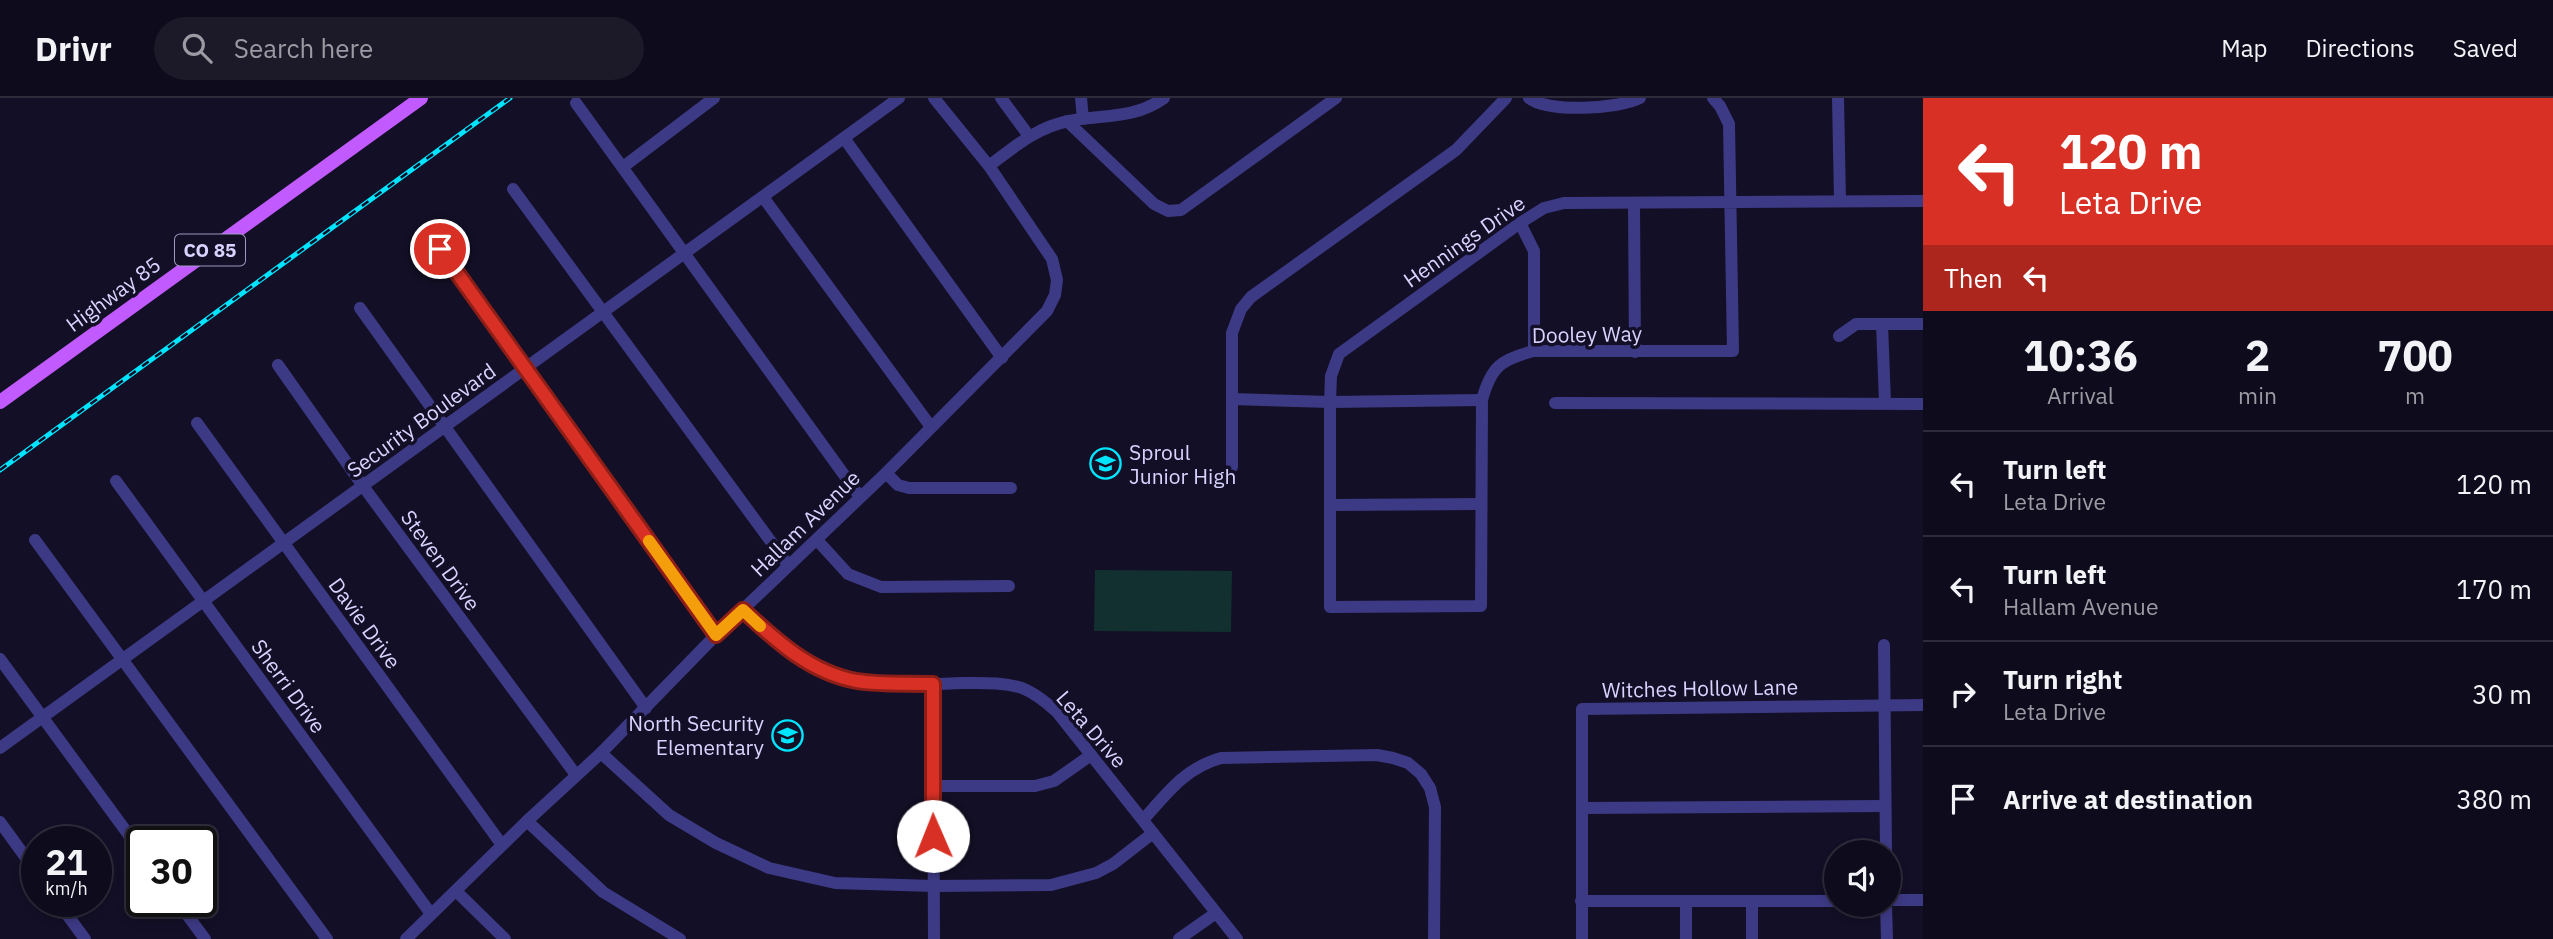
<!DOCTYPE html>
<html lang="en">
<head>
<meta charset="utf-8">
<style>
	:root { --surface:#0e0b1c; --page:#1c1929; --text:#f1f3f6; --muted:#9b9ba3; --line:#2e2b3b }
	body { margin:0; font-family:"IBM Plex Sans",sans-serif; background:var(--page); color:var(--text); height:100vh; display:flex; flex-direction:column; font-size:26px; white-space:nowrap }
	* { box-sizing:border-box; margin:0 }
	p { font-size:23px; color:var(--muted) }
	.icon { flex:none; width:38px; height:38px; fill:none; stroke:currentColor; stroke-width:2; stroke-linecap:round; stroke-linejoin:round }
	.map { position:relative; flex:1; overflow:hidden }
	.panel { display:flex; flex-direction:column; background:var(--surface); width:630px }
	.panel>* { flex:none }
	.top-card { background:#d93025; color:#fff; overflow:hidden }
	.controls { position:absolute; left:1824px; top:742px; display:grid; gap:14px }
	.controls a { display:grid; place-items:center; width:77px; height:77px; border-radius:50%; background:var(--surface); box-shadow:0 4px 10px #0003,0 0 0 2px var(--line); font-size:35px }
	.speed { position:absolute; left:21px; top:728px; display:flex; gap:14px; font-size:35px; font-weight:700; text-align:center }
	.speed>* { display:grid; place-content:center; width:91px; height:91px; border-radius:50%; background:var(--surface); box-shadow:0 4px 10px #0003,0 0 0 2px var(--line); line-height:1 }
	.speed small { font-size:18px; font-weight:400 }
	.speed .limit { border:4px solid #111; border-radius:10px; background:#fff; color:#111 }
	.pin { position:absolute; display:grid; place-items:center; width:60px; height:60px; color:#fff; margin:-30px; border:4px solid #fff; border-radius:50%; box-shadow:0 2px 7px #0007 }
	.me { position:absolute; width:77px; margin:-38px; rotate:359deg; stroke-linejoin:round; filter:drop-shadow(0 0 5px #0008) }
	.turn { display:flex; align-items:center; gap:24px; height:147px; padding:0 21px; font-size:32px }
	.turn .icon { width:91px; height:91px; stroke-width:2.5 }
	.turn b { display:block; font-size:49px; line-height:60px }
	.then { display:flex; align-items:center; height:66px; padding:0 21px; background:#0003; gap:14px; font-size:26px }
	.eta { display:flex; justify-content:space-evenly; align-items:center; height:119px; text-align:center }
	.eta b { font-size:42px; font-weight:800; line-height:49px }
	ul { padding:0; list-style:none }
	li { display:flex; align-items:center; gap:21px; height:105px; padding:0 21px; border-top:2px solid var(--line) }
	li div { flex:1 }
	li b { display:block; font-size:26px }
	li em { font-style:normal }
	header { display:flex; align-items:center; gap:42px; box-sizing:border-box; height:98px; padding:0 35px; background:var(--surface); border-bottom:2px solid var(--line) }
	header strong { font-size:33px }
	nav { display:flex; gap:38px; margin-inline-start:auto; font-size:24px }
	.search { width:490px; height:63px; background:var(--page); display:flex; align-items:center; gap:18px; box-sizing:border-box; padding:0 24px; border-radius:38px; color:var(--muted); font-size:26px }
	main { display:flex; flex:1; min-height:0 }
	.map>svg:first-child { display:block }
	.green { fill:#12302f }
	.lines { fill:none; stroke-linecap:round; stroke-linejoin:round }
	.minor { stroke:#3d3a85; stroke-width:12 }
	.major { stroke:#c25bff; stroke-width:14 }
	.rail-casing { stroke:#00e5ff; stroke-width:5 }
	.rail { stroke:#130f26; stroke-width:2.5; stroke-dasharray:8; stroke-linecap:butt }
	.route-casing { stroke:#8d1f18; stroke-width:18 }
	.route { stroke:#d93025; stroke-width:12 }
	.slow { stroke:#f59e0b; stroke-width:12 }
	.labels { text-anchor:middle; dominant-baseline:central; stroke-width:7; stroke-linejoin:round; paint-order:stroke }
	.shield { fill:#130f26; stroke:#9e99be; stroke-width:2 }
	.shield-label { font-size:19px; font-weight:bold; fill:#d9d4ff }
	.street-label { font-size:21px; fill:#d9d4ff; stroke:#130f26 }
	.poi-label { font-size:21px; fill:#d9d4ff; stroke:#130f26; text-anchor:start }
</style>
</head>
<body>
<header>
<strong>Drivr</strong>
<div class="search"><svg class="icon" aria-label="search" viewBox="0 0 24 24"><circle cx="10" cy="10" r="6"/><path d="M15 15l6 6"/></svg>Search here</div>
<nav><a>Map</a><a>Directions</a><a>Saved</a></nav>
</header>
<main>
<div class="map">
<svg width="1923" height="841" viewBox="0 0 1923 841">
	<rect width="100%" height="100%" fill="#130f26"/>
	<path class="green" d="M1095,472L1232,473L1231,534L1094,533Z"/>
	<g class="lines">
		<g class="minor">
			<path d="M1001,0L1029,38"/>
			<path d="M1081,0L1083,21"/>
			<path d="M1529,0C1548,15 1619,11 1640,0"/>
			<path d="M1713,0L1720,8L1729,26L1733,253H1534C1501,261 1491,269 1482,302L1481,508L1330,509V304L1331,278L1339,256L1520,125L1544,110L1564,105L1923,103"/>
			<path d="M1838,0L1840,103"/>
			<path d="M576,5L860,399"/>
			<path d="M1067,23L1154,106L1168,113L1181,112L1336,0"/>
			<path d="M844,40L1002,260"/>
			<path d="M989,68C1014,49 1037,29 1069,23C1103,16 1133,22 1164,0"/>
			<path d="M623,69L714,0"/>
			<path d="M513,91L788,467"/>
			<path d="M763,99L931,329"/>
			<path d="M1634,106L1635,254"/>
			<path d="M1520,125L1534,153V253"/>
			<path d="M440,151L716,537"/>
			<path d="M360,210L646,610"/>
			<path d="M1882,226L1885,305"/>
			<path d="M1839,238L1856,226H1923"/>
			<path d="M278,267L363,388L576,677"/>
			<path d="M1232,301L1330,304L1482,302"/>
			<path d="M1555,305L1923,306"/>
			<path d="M197,325L502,747"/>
			<path d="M1232,369V235L1241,211L1251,199L1456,52L1506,0"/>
			<path d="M886,375L898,387L909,390H1011"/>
			<path d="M116,383L431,816"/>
			<path d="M1331,407L1480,406"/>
			<path d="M35,442L327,841"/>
			<path d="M817,442L848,476L881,489L1009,488"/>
			<path d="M743,512C775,543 810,574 855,583C890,589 928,586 963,585C983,585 1002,584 1022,590C1035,595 1047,605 1057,614L1237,841"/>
			<path d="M1884,547L1886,754"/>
			<path d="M0,561L142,755"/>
			<path d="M933,586L934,841"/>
			<path d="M0,650L899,0"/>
			<path d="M601,655L669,717L716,745L769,770L835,785L934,788L1051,787L1096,775L1113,766L1153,735"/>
			<path d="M932,688H1035L1054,683L1091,657"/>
			<path d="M1582,710L1885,708"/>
			<path d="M1143,722C1167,695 1185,670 1221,660L1377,657L1393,660L1408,665L1421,676L1430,690L1435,709L1434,841"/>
			<path d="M527,723L603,794L680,841"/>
			<path d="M0,724L37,775"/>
			<path d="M456,793L505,841"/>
			<path d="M1888,802H1923"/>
			<path d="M57,803L85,841"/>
			<path d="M177,803L205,841"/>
			<path d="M1581,803H1836"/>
			<path d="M1886,807L1887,841"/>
			<path d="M406,841L527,723L601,655L716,537L886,375L1047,213L1055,197L1057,182L1052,161L989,68L934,0"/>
			<path d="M1179,841L1216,815"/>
			<path d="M1582,841V611L1923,607"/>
			<path d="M1686,841V803"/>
			<path d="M1752,841V803"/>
		</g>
		<path class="major" d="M0,304L421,0"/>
		<defs>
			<path id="rail" d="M0,372L510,0"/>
		</defs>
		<use href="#rail" class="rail-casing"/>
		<use href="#rail" class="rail"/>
	</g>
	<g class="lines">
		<defs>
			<path id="route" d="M440,151L716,537L743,512C776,543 811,575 857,583C882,587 908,585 933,586V738"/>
		</defs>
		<use href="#route" class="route-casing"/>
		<use href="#route" class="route"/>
		<path class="slow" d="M649,443L716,537L743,512L760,528"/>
	</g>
	<defs>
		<symbol id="school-ring" viewBox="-11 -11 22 22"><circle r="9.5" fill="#130f26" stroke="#00e5ff" stroke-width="1.5"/><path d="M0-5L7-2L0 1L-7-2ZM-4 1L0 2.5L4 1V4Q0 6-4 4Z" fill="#00e5ff"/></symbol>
	</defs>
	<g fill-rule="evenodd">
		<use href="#school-ring" x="1088" y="348" width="35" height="35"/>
		<use href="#school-ring" x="770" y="620" width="35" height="35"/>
	</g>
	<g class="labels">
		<rect class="shield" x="175" y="136.5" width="70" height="31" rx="5"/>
		<g class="shield-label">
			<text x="210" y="152">CO 85</text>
		</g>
		<g class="street-label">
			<text transform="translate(1464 143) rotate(-35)">Hennings Drive</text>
			<text transform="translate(113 196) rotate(-36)">Highway 85</text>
			<text transform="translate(1587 236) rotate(-1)">Dooley Way</text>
			<text transform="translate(421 322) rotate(-36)">Security Boulevard</text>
			<text transform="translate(805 425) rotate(-44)">Hallam Avenue</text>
			<text transform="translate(441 462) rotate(54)">Steven Drive</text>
			<text transform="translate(365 525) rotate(54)">Davie Drive</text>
			<text transform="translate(289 588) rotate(54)">Sherri Drive</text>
			<text transform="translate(1700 590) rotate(-1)">Witches Hollow Lane</text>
			<text transform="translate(1092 631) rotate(49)">Leta Drive</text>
		</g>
		<g class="poi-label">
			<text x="1129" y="354">Sproul<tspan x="1129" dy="24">Junior High</tspan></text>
			<text x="764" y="625" text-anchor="end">North Security<tspan x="764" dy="24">Elementary</tspan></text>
		</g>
	</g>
</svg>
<div class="controls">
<a><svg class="icon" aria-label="sound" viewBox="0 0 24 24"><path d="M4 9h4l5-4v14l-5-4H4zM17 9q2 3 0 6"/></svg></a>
</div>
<div class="speed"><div>21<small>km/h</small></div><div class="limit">30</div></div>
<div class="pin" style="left:440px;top:151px;background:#d93025"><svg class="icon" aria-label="arrive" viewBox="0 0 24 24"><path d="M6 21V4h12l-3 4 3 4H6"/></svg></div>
<svg class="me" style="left:933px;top:738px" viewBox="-20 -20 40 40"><circle r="19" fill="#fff"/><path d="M0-13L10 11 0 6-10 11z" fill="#d93025"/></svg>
</div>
<section class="panel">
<div class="top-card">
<div class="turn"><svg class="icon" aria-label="left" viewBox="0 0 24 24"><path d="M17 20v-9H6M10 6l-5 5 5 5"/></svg><div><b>120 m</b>Leta Drive</div></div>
<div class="then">Then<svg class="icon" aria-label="left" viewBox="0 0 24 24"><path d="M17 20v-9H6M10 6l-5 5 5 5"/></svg></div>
</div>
<div class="eta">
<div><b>10:36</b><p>Arrival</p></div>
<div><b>2</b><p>min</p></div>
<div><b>700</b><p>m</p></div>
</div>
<ul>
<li><svg class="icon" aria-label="left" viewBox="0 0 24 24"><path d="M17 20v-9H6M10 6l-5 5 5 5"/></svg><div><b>Turn left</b><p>Leta Drive</p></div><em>120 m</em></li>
<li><svg class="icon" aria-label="left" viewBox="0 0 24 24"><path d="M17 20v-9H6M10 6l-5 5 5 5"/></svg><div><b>Turn left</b><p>Hallam Avenue</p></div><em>170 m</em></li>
<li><svg class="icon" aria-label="right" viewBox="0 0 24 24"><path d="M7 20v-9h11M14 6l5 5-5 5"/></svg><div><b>Turn right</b><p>Leta Drive</p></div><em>30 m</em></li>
<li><svg class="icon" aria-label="arrive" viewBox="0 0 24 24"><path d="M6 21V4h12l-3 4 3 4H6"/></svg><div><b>Arrive at destination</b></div><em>380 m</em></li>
</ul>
</section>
</main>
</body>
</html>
